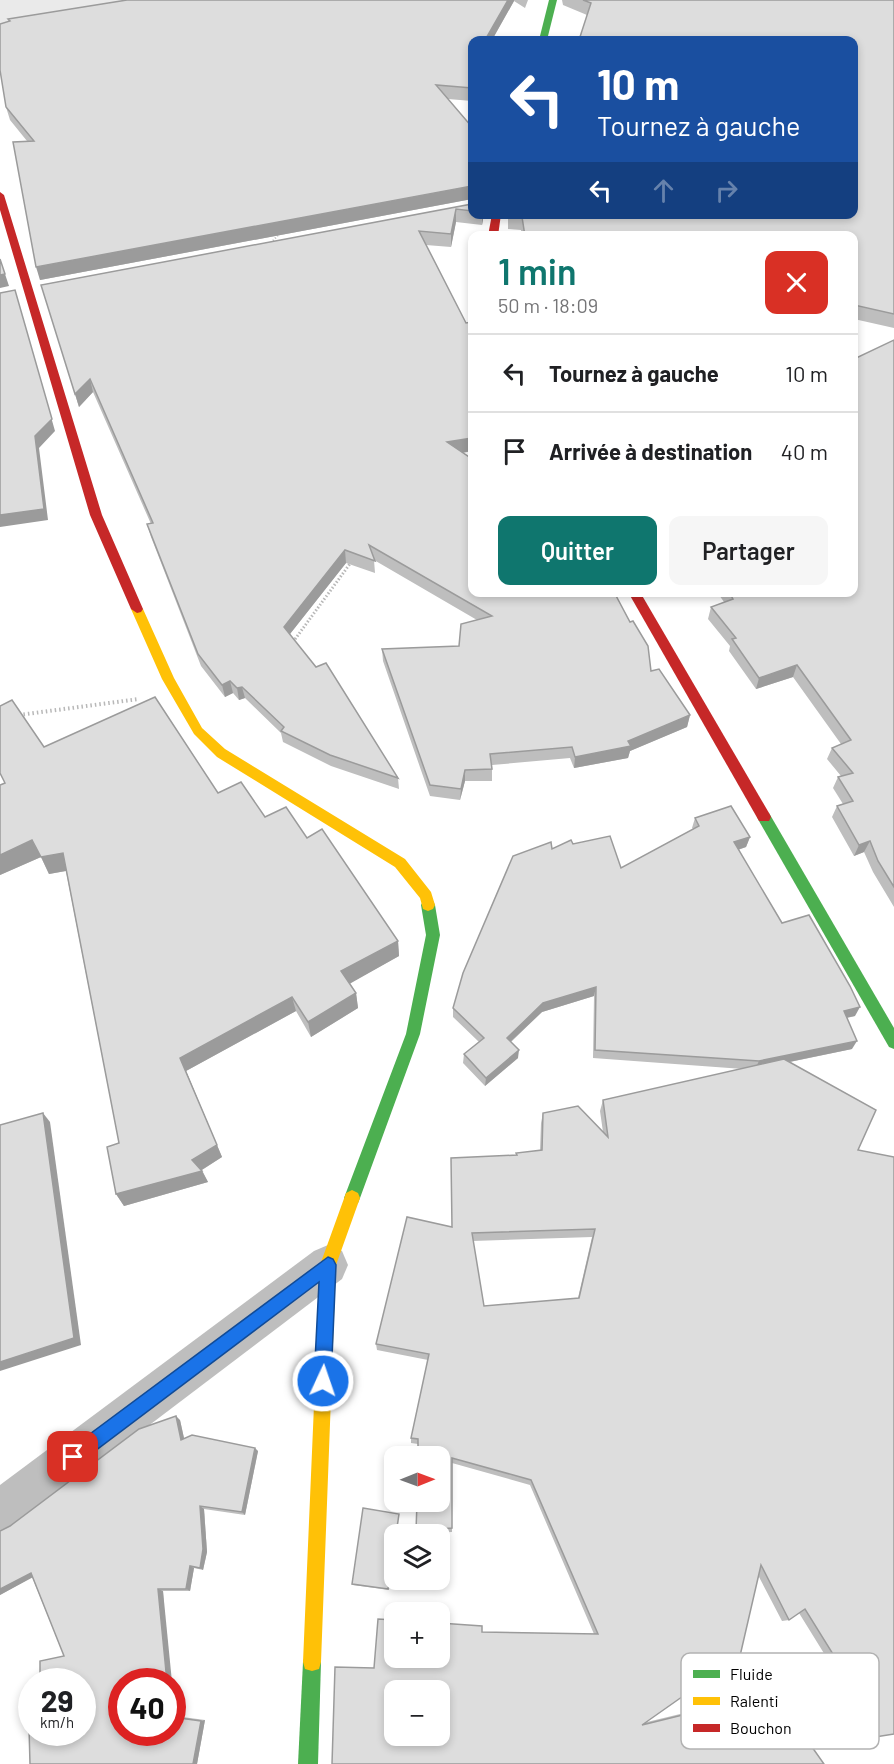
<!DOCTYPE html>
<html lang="fr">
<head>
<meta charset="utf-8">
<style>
	:root { --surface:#fff; --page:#f6f6f6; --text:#202124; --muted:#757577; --line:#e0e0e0; --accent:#0f766e }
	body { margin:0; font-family:Barlow,sans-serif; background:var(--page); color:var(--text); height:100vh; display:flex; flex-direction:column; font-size:22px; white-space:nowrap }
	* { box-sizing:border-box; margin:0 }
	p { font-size:20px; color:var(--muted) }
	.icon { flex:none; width:33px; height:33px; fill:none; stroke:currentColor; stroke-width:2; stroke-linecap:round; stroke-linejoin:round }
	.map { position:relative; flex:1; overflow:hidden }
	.details { position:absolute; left:468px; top:231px; width:390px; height:366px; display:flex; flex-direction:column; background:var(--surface); border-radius:12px; box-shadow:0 3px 9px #0003 }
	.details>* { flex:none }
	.guide { position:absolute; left:468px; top:36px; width:390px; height:183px; border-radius:12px; box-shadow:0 3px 9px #0003; background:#1a4fa0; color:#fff; overflow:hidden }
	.needle { width:39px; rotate:89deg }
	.tools { position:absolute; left:384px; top:1446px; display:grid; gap:12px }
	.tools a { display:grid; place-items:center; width:66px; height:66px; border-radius:12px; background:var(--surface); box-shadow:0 3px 9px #0003; font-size:30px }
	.speed { position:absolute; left:18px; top:1668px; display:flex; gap:12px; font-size:30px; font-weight:700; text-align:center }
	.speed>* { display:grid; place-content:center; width:78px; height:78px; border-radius:50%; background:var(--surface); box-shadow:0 3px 9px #0003; line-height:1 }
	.speed small { font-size:15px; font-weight:400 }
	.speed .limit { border:9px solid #d22; background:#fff; color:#111 }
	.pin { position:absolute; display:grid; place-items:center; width:51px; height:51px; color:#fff; margin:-26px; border-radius:12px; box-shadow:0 3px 9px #0006 }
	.me { position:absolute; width:66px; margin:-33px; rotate:3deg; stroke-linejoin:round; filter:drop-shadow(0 0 4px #0008) }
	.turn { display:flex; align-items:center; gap:21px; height:126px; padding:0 30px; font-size:27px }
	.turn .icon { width:78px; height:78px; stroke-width:2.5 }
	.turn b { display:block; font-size:42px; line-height:51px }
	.lanes { display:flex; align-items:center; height:57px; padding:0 30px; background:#0003; justify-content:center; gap:30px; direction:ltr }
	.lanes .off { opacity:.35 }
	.round { display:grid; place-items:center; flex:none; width:63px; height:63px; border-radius:12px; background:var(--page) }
	.summary { display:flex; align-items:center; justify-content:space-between; height:102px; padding:0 30px }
	h1 { font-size:36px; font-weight:600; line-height:45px; color:var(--accent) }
	.action { display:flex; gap:12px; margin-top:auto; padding:12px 30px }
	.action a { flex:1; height:69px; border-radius:12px; background:var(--accent); color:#fff; font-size:24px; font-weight:600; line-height:69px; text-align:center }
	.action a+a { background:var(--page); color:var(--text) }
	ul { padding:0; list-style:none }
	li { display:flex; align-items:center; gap:18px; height:78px; padding:0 30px; border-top:2px solid var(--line) }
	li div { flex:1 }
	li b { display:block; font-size:22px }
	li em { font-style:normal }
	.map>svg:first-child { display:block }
	.green { fill:#eaeaea }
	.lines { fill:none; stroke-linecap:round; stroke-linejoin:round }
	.path-far2 { stroke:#b8b8b8; stroke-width:2; stroke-dasharray:1 2; stroke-linecap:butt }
	.path-far1 { stroke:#b8b8b8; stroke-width:3; stroke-dasharray:1.5 2; stroke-linecap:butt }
	.path { stroke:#b8b8b8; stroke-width:4; stroke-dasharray:1.5 3; stroke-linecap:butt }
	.street { fill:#bebebe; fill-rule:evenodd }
	.fast { fill:#4caf50; fill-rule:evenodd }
	.slow { fill:#ffc107; fill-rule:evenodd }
	.jam { fill:#c62828; fill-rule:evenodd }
	.wall { fill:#bebebe; fill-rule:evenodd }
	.shaded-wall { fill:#9b9b9b }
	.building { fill:#ddd; stroke:#9b9b9b; stroke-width:1.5; fill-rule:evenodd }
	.route { fill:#1a73e8; stroke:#114b97; stroke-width:1.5 }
	.key { fill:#fff; stroke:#b2b2b2; stroke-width:1.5 }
	.key-label { font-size:16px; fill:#000 }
</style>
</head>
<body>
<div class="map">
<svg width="894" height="1764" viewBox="0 0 894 1764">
	<rect width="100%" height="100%" fill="#fff"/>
	<path class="green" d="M0,0H146L0,24Z"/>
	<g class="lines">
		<path class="path-far2" d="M269,245L280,233"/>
		<path class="path-far1" d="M293,642L352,561"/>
		<path class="path" d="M19,715L139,699"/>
		<path class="street" d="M328,1245L342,1251L348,1265L342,1279L15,1527L0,1534V1485L314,1251Z"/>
		<g class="fast">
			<path d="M549,0H557L547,40H539Z"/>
			<path d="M764,812L769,813L894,1028V1049L889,1047L759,821L757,817L759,813Z"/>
			<path d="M428,899L433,901L435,905L440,935L420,1034L360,1198L358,1203L352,1206L346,1203L344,1198L406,1034L426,935L421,905L423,901Z"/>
			<path d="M312,1653L319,1655L321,1662L318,1764H298L303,1662L305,1655Z"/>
		</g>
		<g class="slow">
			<path d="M137,605L143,609L174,678L202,728L225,749L405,859L431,892L435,905L433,909L428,911L423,909L420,898L395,867L217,757L194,734L162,679L131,609Z"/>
			<path d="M352,1190L358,1193L360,1198L336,1265L321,1662L319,1669L312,1671L305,1669L303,1662L320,1265L346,1193Z"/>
		</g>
		<g class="jam">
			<path d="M0,192L4,195L102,515L143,609L141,612L137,613L131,609L90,515L0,210Z"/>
			<path d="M492,214H501L498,236H488Z"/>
			<path d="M628,592H640L769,813L771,817L769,821H759Z"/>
		</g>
	</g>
	<g class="wall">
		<path d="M127,0H528L525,8L514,1L492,40H472V101L448,99L472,127V200V199L40,280L27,141L10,120L6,107L9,22L8,19Z"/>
		<path d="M562,0H894V328L854,319V236H522L521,230L508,229V214H854L587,15L563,5Z"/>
		<path d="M472,204V214H484L482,225L456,222L451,247L426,245L466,323L472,322V451L463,453L690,715L687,727L630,751L628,758L574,768L570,758L492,765V781H465L460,800L430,796L383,661L382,649L459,646L477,620L374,560L375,573L346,563L290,634L398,778L399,789L331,766L283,742L281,733L245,698L239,700L233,693L225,697L201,666L151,537L147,524H151L93,392L79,407L41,285Z"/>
		<path d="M894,340V907L873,872L864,852L854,856L832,817L837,806L843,804L833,788L838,777L841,776L827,759L832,748L841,744L793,677L756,689L729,651L730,646L708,619L711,607L724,602L717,592H854Z"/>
		<path d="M44,747L218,793L265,817L307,838L398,941L399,956L350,983L356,993L358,1008L311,1037L296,1011L186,1071L222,1157L202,1170L208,1182L124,1206L116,1194L119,1143L66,871L49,874L41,857L0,875V785L5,783Z"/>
		<path d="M695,818L750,837L746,847L738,850L782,923L855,1016L847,1018L852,1049L790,1062L858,1150L894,1734L812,1747L824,1764L374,1668L482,1632L594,1634L530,1485L452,1463V1532L417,1534L418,1444L411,1443V1438L428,1360L377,1350L376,1344L452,1227L516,1155L540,1150L541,1123L543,1113L603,1132L600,1111L603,1100L743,1069L593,1058L594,996L542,1012L511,1042L518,1058L485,1086L463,1063L464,1054L479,1042L453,1017V1008L552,849L573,844L621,868L693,829L692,828ZM592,1237L578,1298L484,1306L473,1241ZM758,1575L782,1621L789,1620L799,1613L838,1676L647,1722Z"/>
		<path d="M180,1420L184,1438L258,1451L245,1515L204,1509L207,1552L203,1570L194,1568L190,1591H163L172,1732V1690L175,1716L205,1720L197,1764H30L82,1732L64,1656L32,1577L0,1595V1531L10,1526Z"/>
		<path d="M399,1514L397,1534H394V1551L389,1590L353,1585L352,1584Z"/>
	</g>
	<g class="shaded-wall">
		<path d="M508,0H514V1L492,40H485Z"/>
		<path d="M472,186V199L40,280L36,267Z"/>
		<path d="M456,209V222L451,247V234Z"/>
		<path d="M482,214H484L482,225Z"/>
		<path d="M5,274L9,286L0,288V275Z"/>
		<path d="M15,290L55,431L39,448L48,520L0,527V515Z"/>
		<path d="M90,379L93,392L79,407L75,394Z"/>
		<path d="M472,438V451L447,455V442Z"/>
		<path d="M345,550L346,563L286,639L284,627Z"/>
		<path d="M797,665L793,677L756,689L759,678Z"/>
		<path d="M230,681L233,693L225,697L222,685Z"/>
		<path d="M242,687L245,698L239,700L237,688Z"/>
		<path d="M690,715L687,727L630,751L628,758L574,768L575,757L628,741Z"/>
		<path d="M465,770V781L460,800L461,789Z"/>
		<path d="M750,837L746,847L731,852L734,842Z"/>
		<path d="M32,840L41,857L0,875V855Z"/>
		<path d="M870,841L864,852L854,856L859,845Z"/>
		<path d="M63,853L71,870L49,874L41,857Z"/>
		<path d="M398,941L399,956L344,987L341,971Z"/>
		<path d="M596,987L594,996L542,1012L506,1046L507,1038L543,1003Z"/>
		<path d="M356,993L358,1008L311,1037L308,1022Z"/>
		<path d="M292,997L296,1011L186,1071L222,1157L200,1171H202L208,1182L124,1206L116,1194L192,1160L180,1058Z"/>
		<path d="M860,1007L855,1016L839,1019L844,1011Z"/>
		<path d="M857,1041L852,1049L755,1069L759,1061Z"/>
		<path d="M519,1050L518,1058L485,1086L486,1078Z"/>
		<path d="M43,1113L50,1122L81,1345L0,1371V1362Z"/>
		<path d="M176,1416L180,1420L185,1443L181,1440Z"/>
		<path d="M255,1448L258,1451L245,1515L242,1512Z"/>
		<path d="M200,1506L204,1509L207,1552L203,1570L200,1568Z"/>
		<path d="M190,1566L194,1568L190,1591L186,1589Z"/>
		<path d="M31,1573L37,1575L0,1595V1589Z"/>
		<path d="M158,1589L163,1591L172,1682H167Z"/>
		<path d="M172,1690L175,1716L172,1717Z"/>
		<path d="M205,1720L197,1764H193L201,1721Z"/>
	</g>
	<g class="building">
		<path d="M127,0H508L485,40H472V88L436,85L472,127V186L36,267L13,142L34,141L6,107L0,70V24L10,21L8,19Z"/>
		<path d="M583,0H894V314L854,305V236H525L522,217L508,216V214H854V40H579L591,3Z"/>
		<path d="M472,204V211L456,209L451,234L419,231L466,323L472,322V438L447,442L472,459V592H614L630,622L633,621L648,646L651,671L659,669L690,715L628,741L631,746L575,757L572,747L490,754L492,769L465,770L461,789L430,785L382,649L459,646L461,624L492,616L369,545L375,561L345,550L284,627L316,667L326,663L398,778L330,755L281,731L284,727L242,687L237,688L230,681L222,685L198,654L147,524L153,523L90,379L75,394L41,285Z"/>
		<path d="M0,259L5,274L0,275Z"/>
		<path d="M15,290L52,419L35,436L44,509L0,515V293Z"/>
		<path d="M894,340V887L878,861L870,841L859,845L837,806L853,801L838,777L853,773L832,748L851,740L797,665L759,678L732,639L736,638L711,607L733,599L729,592H854V359Z"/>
		<path d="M155,697L218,793L241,782L265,817L286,807L307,838L322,829L398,941L341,971L356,993L308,1022L292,997L180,1058L217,1145L192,1160L202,1171L116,1194L107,1147L119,1143L63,853L41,857L32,840L0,855V785L5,783L0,773V706L12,700L44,747Z"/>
		<path d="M731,806L750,837L734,842L782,923L809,915L850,986L860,1007L844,1011L857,1041L759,1061L595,1050L596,987L543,1003L507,1038L519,1050L486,1078L464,1054L484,1038L453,1008L463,973L513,856L551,842L552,849L571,840L573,844L610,836L621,868L699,826L695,818Z"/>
		<path d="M784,1059L876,1110L858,1150L894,1157V1734L812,1747L824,1764H332L335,1667L374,1668L378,1619L394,1620V1658H440V1623L482,1626V1632L598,1634L531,1480L452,1458V1528L416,1531L417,1502H440V1456H418V1439L411,1438L429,1354L376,1344L407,1217L452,1227L451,1158L517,1155L516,1153L542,1150L543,1113L578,1106L608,1137L603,1100ZM595,1229L579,1298L484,1306L472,1233ZM761,1565L789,1620L805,1609L846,1675L642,1725L740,1656ZM394,1690H440V1736H394Z"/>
		<path d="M43,1113L74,1338L0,1362V1125Z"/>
		<path d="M176,1416L181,1440L192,1435L255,1448L242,1512L200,1506L203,1549L200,1568L190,1566L186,1589H158L167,1682H122V1732H172V1717L201,1721L193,1764H30L29,1727L32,1726V1732H82V1682H40V1661L64,1656L31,1573L0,1589V1531L10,1526L139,1429Z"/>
		<path d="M363,1508L399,1514L396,1534H394V1546L388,1589L352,1584Z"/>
	</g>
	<path class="route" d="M328,1257L333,1259L336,1265L331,1381L329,1387L323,1389L317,1387L314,1381L319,1282L79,1463L73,1466L67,1463L64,1457L67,1451Z"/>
	<rect x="681" y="1653" width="198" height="96" rx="9" class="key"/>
	<rect x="693" y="1670" width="27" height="8" fill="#4caf50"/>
	<rect x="693" y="1697" width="27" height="8" fill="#ffc107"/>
	<rect x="693" y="1724" width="27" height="8" fill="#c62828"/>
	<g class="key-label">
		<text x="730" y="1680">Fluide</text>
		<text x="730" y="1707">Ralenti</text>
		<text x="730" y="1734">Bouchon</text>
	</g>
</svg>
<div class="tools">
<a><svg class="needle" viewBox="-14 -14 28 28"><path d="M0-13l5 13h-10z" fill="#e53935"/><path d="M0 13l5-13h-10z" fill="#757577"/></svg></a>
<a><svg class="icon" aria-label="layers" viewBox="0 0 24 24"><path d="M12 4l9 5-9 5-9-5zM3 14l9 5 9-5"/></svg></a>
<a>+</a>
<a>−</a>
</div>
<div class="speed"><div>29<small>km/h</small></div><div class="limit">40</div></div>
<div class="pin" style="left:73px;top:1457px;background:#d93025"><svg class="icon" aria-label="arrive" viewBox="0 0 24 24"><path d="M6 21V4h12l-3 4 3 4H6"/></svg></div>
<svg class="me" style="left:323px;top:1381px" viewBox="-20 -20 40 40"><circle r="17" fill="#1a73e8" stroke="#fff" stroke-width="3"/><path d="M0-11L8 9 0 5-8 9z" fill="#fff"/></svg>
<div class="guide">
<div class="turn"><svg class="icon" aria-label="left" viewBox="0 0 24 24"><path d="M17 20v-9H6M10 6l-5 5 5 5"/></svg><div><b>10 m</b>Tournez à gauche</div></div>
<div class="lanes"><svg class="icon" aria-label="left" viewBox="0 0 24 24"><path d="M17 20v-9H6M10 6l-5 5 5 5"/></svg><svg class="icon off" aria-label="ahead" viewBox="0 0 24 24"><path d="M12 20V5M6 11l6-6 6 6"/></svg><svg class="icon off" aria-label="right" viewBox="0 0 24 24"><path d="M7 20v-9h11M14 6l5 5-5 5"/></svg></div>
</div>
<section class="details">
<div class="summary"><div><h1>1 min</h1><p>50 m · 18:09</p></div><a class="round" style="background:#d93025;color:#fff"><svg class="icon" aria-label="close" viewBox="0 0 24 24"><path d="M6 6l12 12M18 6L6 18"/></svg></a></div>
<ul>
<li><svg class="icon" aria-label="left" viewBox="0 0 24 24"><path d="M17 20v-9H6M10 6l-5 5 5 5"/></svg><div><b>Tournez à gauche</b></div><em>10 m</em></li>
<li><svg class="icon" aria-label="arrive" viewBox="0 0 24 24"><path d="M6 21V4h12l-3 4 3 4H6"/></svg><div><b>Arrivée à destination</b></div><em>40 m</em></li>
</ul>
<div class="action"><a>Quitter</a><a>Partager</a></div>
</section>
</div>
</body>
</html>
